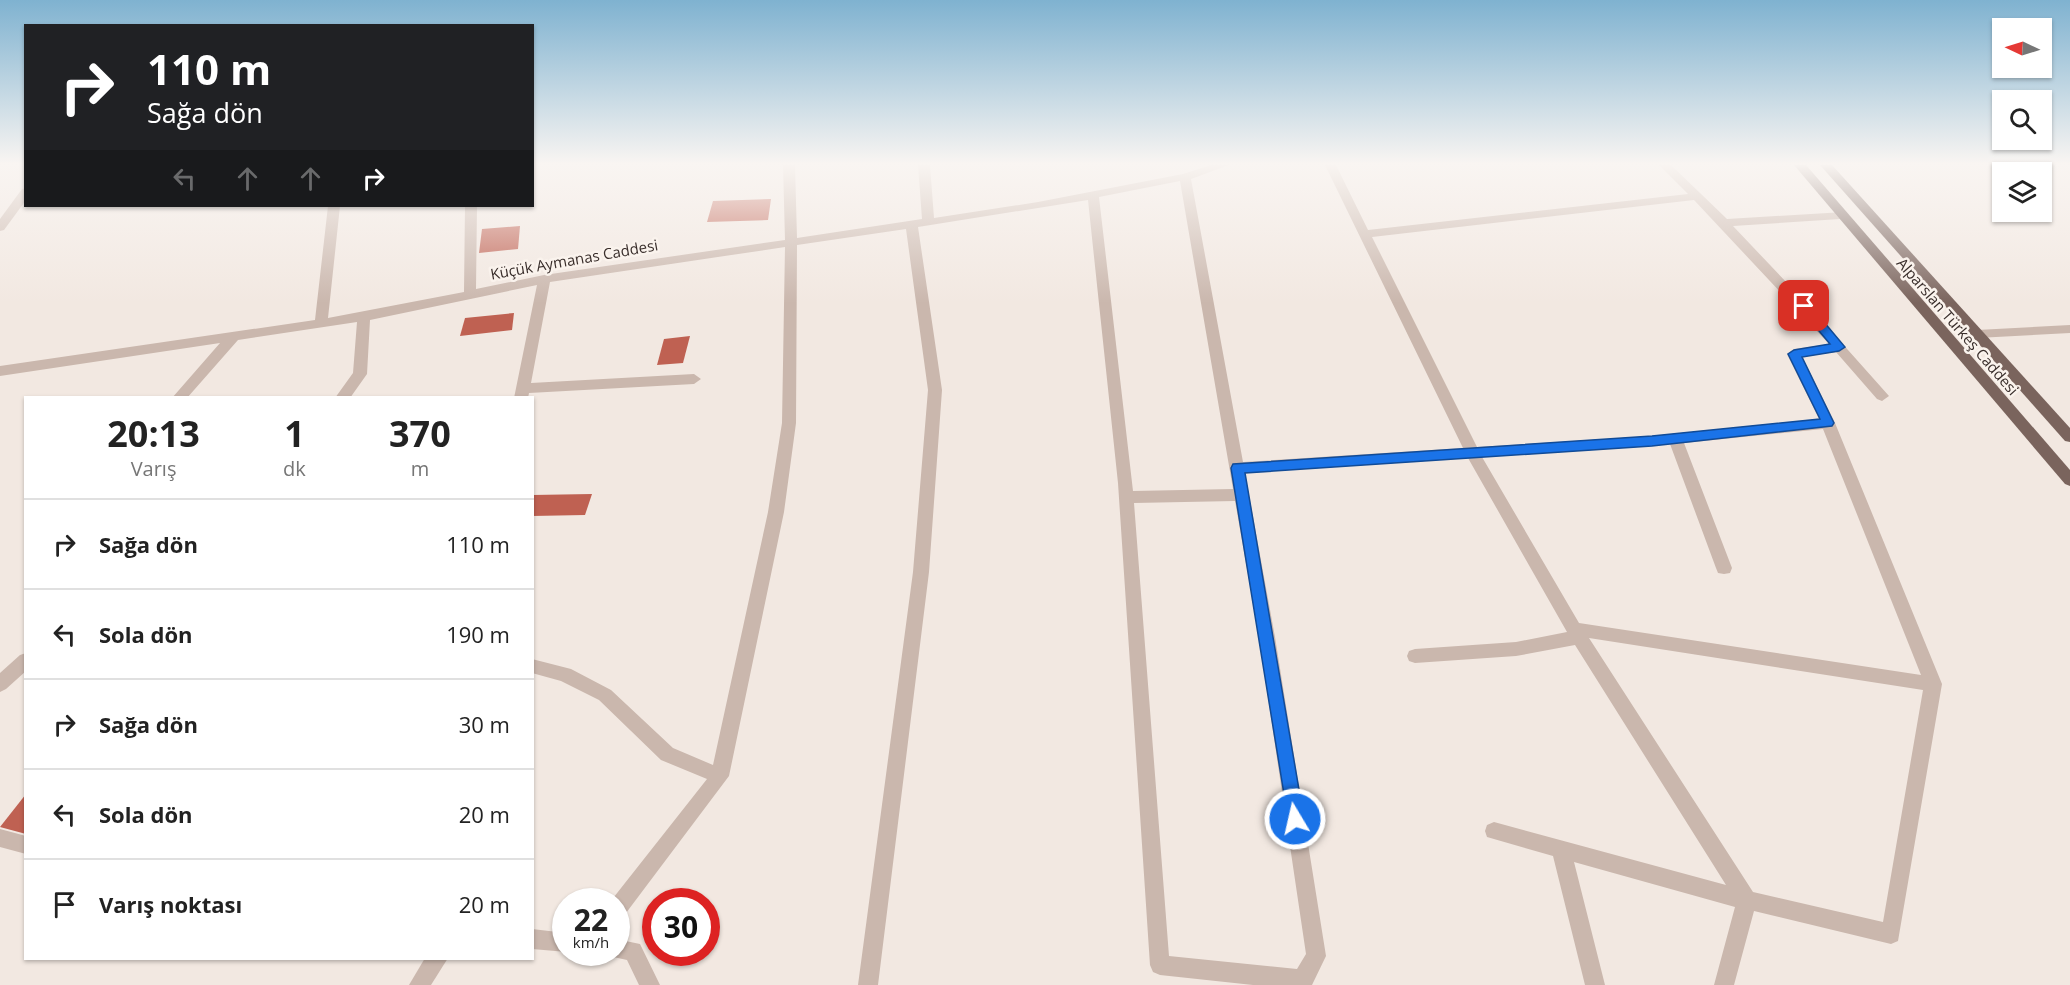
<!DOCTYPE html>
<html lang="tr">
<head>
<meta charset="utf-8">
<style>
	:root { --surface:#fff; --page:#f6f6f6; --text:#222; --muted:#767676; --line:#e0e0e0 }
	body { margin:0; font-family:"Open Sans",sans-serif; background:var(--page); color:var(--text); height:100vh; display:flex; flex-direction:column; font-size:22px; white-space:nowrap }
	* { box-sizing:border-box; margin:0 }
	p { font-size:20px; color:var(--muted) }
	.icon { flex:none; width:33px; height:33px; fill:none; stroke:currentColor; stroke-width:2; stroke-linecap:round; stroke-linejoin:round }
	.map { position:relative; flex:1; overflow:hidden }
	.drawer { position:absolute; left:24px; top:396px; width:510px; height:564px; display:flex; flex-direction:column; background:var(--surface); border-radius:0px; box-shadow:0 2px 4px #0004 }
	.drawer>* { flex:none }
	.guide { position:absolute; left:24px; top:24px; width:510px; height:183px; border-radius:0px; box-shadow:0 2px 4px #0004; background:#202124; color:#fff; overflow:hidden }
	.needle { width:39px; rotate:274deg }
	.tools { position:absolute; left:1992px; top:18px; display:grid; gap:12px }
	.tools a { display:grid; place-items:center; width:60px; height:60px; border-radius:0px; background:var(--surface); box-shadow:0 2px 4px #0004; font-size:30px }
	.speed { position:absolute; left:552px; top:888px; display:flex; gap:12px; font-size:30px; font-weight:700; text-align:center }
	.speed>* { display:grid; place-content:center; width:78px; height:78px; border-radius:50%; background:var(--surface); box-shadow:0 2px 4px #0004; line-height:1 }
	.speed small { font-size:15px; font-weight:400 }
	.speed .limit { border:9px solid #d22; background:#fff; color:#111 }
	.pin { position:absolute; display:grid; place-items:center; width:51px; height:51px; color:#fff; margin:-26px; border-radius:12px; box-shadow:0 3px 9px #0006 }
	.me { position:absolute; width:66px; margin:-33px; rotate:351deg; stroke-linejoin:round; filter:drop-shadow(0 0 4px #0008) }
	.turn { display:flex; align-items:center; gap:21px; height:126px; padding:0 24px; font-size:27px }
	.turn .icon { width:78px; height:78px; stroke-width:2.5 }
	.turn b { display:block; font-size:42px; line-height:51px }
	.lanes { display:flex; align-items:center; height:57px; padding:0 24px; background:#0003; justify-content:center; gap:30px; direction:ltr }
	.lanes .off { opacity:.35 }
	.eta { display:flex; justify-content:space-evenly; align-items:center; height:102px; text-align:center }
	.eta b { font-size:36px; font-weight:700; line-height:42px }
	ul { padding:0; list-style:none }
	li { display:flex; align-items:center; gap:18px; height:90px; padding:0 24px; border-top:2px solid var(--line) }
	li div { flex:1 }
	li b { display:block; font-size:22px }
	li em { font-style:normal }
	.map>svg:first-child { display:block }
	.building { fill:#bf6152 }
	.lines { fill:none; stroke-linecap:round; stroke-linejoin:round }
	.minor { fill:#cab7ad; fill-rule:evenodd }
	.major { fill:#7a645d; fill-rule:evenodd }
	.route { fill:#1a73e8; stroke:#114b97; stroke-width:1.5 }
	.labels { text-anchor:middle; dominant-baseline:central; stroke-width:5; stroke-linejoin:round; paint-order:stroke }
	.street-label { font-size:15px; fill:#392e2b; stroke:#faf3ed }
</style>
</head>
<body>
<div class="map">
<svg width="2070" height="985" viewBox="0 0 2070 985">
	<rect width="100%" height="100%" fill="#f2e8e1"/>
	<g class="building">
		<path d="M771,199L768,220L707,222L713,201Z"/>
		<path d="M520,226L518,249L479,253L482,229Z"/>
		<path d="M514,313L512,330L460,336L465,318Z"/>
		<path d="M690,336L683,363L657,365L664,339Z"/>
		<path d="M592,494L585,515L532,516V495Z"/>
		<path d="M26,794V834L0,827Z"/>
	</g>
	<g class="lines">
		<g class="minor">
			<path d="M783,165H795L797,238L922,219L918,165H930L934,218L1038,202L1183,174L1211,165H1229L1191,179L1243,462L1463,448L1325,165H1336L1368,230L1688,194L1659,165H1671L1727,219L1844,212L1846,215L1840,219L1733,226L1807,304L1889,396L1882,401L1877,399L1836,352L1802,357L1835,423L1942,684L1898,941L1891,944L1754,911L1734,985H1714L1735,907L1574,862L1605,985H1585L1553,856L1487,837L1485,831L1487,825L1494,822L1726,885L1575,645L1516,656L1415,663L1409,661L1407,656L1409,651L1415,649L1516,642L1567,632L1468,458L1245,473L1275,637L1326,956L1312,985H1253L1160,975L1153,972L1150,965L1118,483L1088,200L918,227L942,390L929,572L878,985H858L913,572L928,390L906,229L797,245L796,423L784,512L729,776L623,917L616,920V902H610L707,779L661,760L599,700L561,681L532,673V659L571,669L611,690L673,748L713,765L768,512L782,423L785,247L550,282L531,383L694,374L701,379L694,384L529,393L528,398H514L537,285L370,320L367,374L350,398H335L353,373L357,322L238,340L187,398H172L220,343L0,376V366L315,320L328,206H340L328,318L464,292L465,206H477L476,289L544,275L785,240ZM1180,181L1233,489L1133,491L1099,197ZM1694,200L1829,344L1794,349L1787,354L1819,419L1652,436L1477,447L1372,237ZM1823,429L1921,675L1579,623L1482,457L1670,444L1716,568L1718,573L1724,574L1730,573L1732,568L1684,443ZM1235,501L1259,637L1306,954L1297,969L1169,956L1134,503ZM1589,638L1923,690L1883,922L1753,892Z"/>
			<path d="M26,188V200L4,230L0,231V219L22,189Z"/>
			<path d="M2070,325V333L1977,338L1970,334L1977,330Z"/>
			<path d="M26,653V671L6,689L0,692V673L20,655Z"/>
			<path d="M0,829L26,836V854L0,847Z"/>
			<path d="M532,929L566,933L567,952L532,949Z"/>
			<path d="M616,939L640,944L660,985H639L627,960L609,956L607,952H616Z"/>
			<path d="M425,958H448L431,985H409Z"/>
		</g>
		<g class="major">
			<path d="M1794,165H1806L2070,470V486L2065,484Z"/>
			<path d="M1820,165H1832L2070,428V442L2065,441Z"/>
		</g>
	</g>
	<linearGradient id="sky" x2="0" y2="1"><stop stop-color="#7fb2d0"/><stop offset="0.54" stop-color="#f9f5f2"/><stop offset="1" stop-color="#f9f5f2" stop-opacity="0"/></linearGradient>
	<rect width="2070" height="303" fill="url(#sky)"/>
	<path class="route" d="M1804,302L1808,303L1845,347L1839,351L1802,357L1834,423L1832,426L1652,446L1245,473L1304,819L1301,825L1295,827L1289,825L1231,468L1233,464L1652,436L1820,419L1788,354L1794,350L1830,344L1798,306Z"/>
	<g class="labels">
		<g class="street-label">
			<text transform="translate(574 259) rotate(-10)">Küçük Aymanas Caddesi</text>
			<text transform="translate(1958 326) rotate(49)">Alparslan Türkeş Caddesi</text>
		</g>
	</g>
</svg>
<div class="tools">
<a><svg class="needle" viewBox="-14 -14 28 28"><path d="M0-13l5 13h-10z" fill="#e53935"/><path d="M0 13l5-13h-10z" fill="#767676"/></svg></a>
<a><svg class="icon" aria-label="search" viewBox="0 0 24 24"><circle cx="10" cy="10" r="6"/><path d="M15 15l6 6"/></svg></a>
<a><svg class="icon" aria-label="layers" viewBox="0 0 24 24"><path d="M12 4l9 5-9 5-9-5zM3 14l9 5 9-5"/></svg></a>
</div>
<div class="speed"><div>22<small>km/h</small></div><div class="limit">30</div></div>
<div class="pin" style="left:1804px;top:306px;background:#d93025"><svg class="icon" aria-label="arrive" viewBox="0 0 24 24"><path d="M6 21V4h12l-3 4 3 4H6"/></svg></div>
<svg class="me" style="left:1295px;top:819px" viewBox="-20 -20 40 40"><circle r="17" fill="#1a73e8" stroke="#fff" stroke-width="3"/><path d="M0-11L8 9 0 5-8 9z" fill="#fff"/></svg>
<div class="guide">
<div class="turn"><svg class="icon" aria-label="right" viewBox="0 0 24 24"><path d="M7 20v-9h11M14 6l5 5-5 5"/></svg><div><b>110 m</b>Sağa dön</div></div>
<div class="lanes"><svg class="icon off" aria-label="left" viewBox="0 0 24 24"><path d="M17 20v-9H6M10 6l-5 5 5 5"/></svg><svg class="icon off" aria-label="ahead" viewBox="0 0 24 24"><path d="M12 20V5M6 11l6-6 6 6"/></svg><svg class="icon off" aria-label="ahead" viewBox="0 0 24 24"><path d="M12 20V5M6 11l6-6 6 6"/></svg><svg class="icon" aria-label="right" viewBox="0 0 24 24"><path d="M7 20v-9h11M14 6l5 5-5 5"/></svg></div>
</div>
<section class="drawer">
<div class="eta">
<div><b>20:13</b><p>Varış</p></div>
<div><b>1</b><p>dk</p></div>
<div><b>370</b><p>m</p></div>
</div>
<ul>
<li><svg class="icon" aria-label="right" viewBox="0 0 24 24"><path d="M7 20v-9h11M14 6l5 5-5 5"/></svg><div><b>Sağa dön</b></div><em>110 m</em></li>
<li><svg class="icon" aria-label="left" viewBox="0 0 24 24"><path d="M17 20v-9H6M10 6l-5 5 5 5"/></svg><div><b>Sola dön</b></div><em>190 m</em></li>
<li><svg class="icon" aria-label="right" viewBox="0 0 24 24"><path d="M7 20v-9h11M14 6l5 5-5 5"/></svg><div><b>Sağa dön</b></div><em>30 m</em></li>
<li><svg class="icon" aria-label="left" viewBox="0 0 24 24"><path d="M17 20v-9H6M10 6l-5 5 5 5"/></svg><div><b>Sola dön</b></div><em>20 m</em></li>
<li><svg class="icon" aria-label="arrive" viewBox="0 0 24 24"><path d="M6 21V4h12l-3 4 3 4H6"/></svg><div><b>Varış noktası</b></div><em>20 m</em></li>
</ul>
</section>
</div>
</body>
</html>
